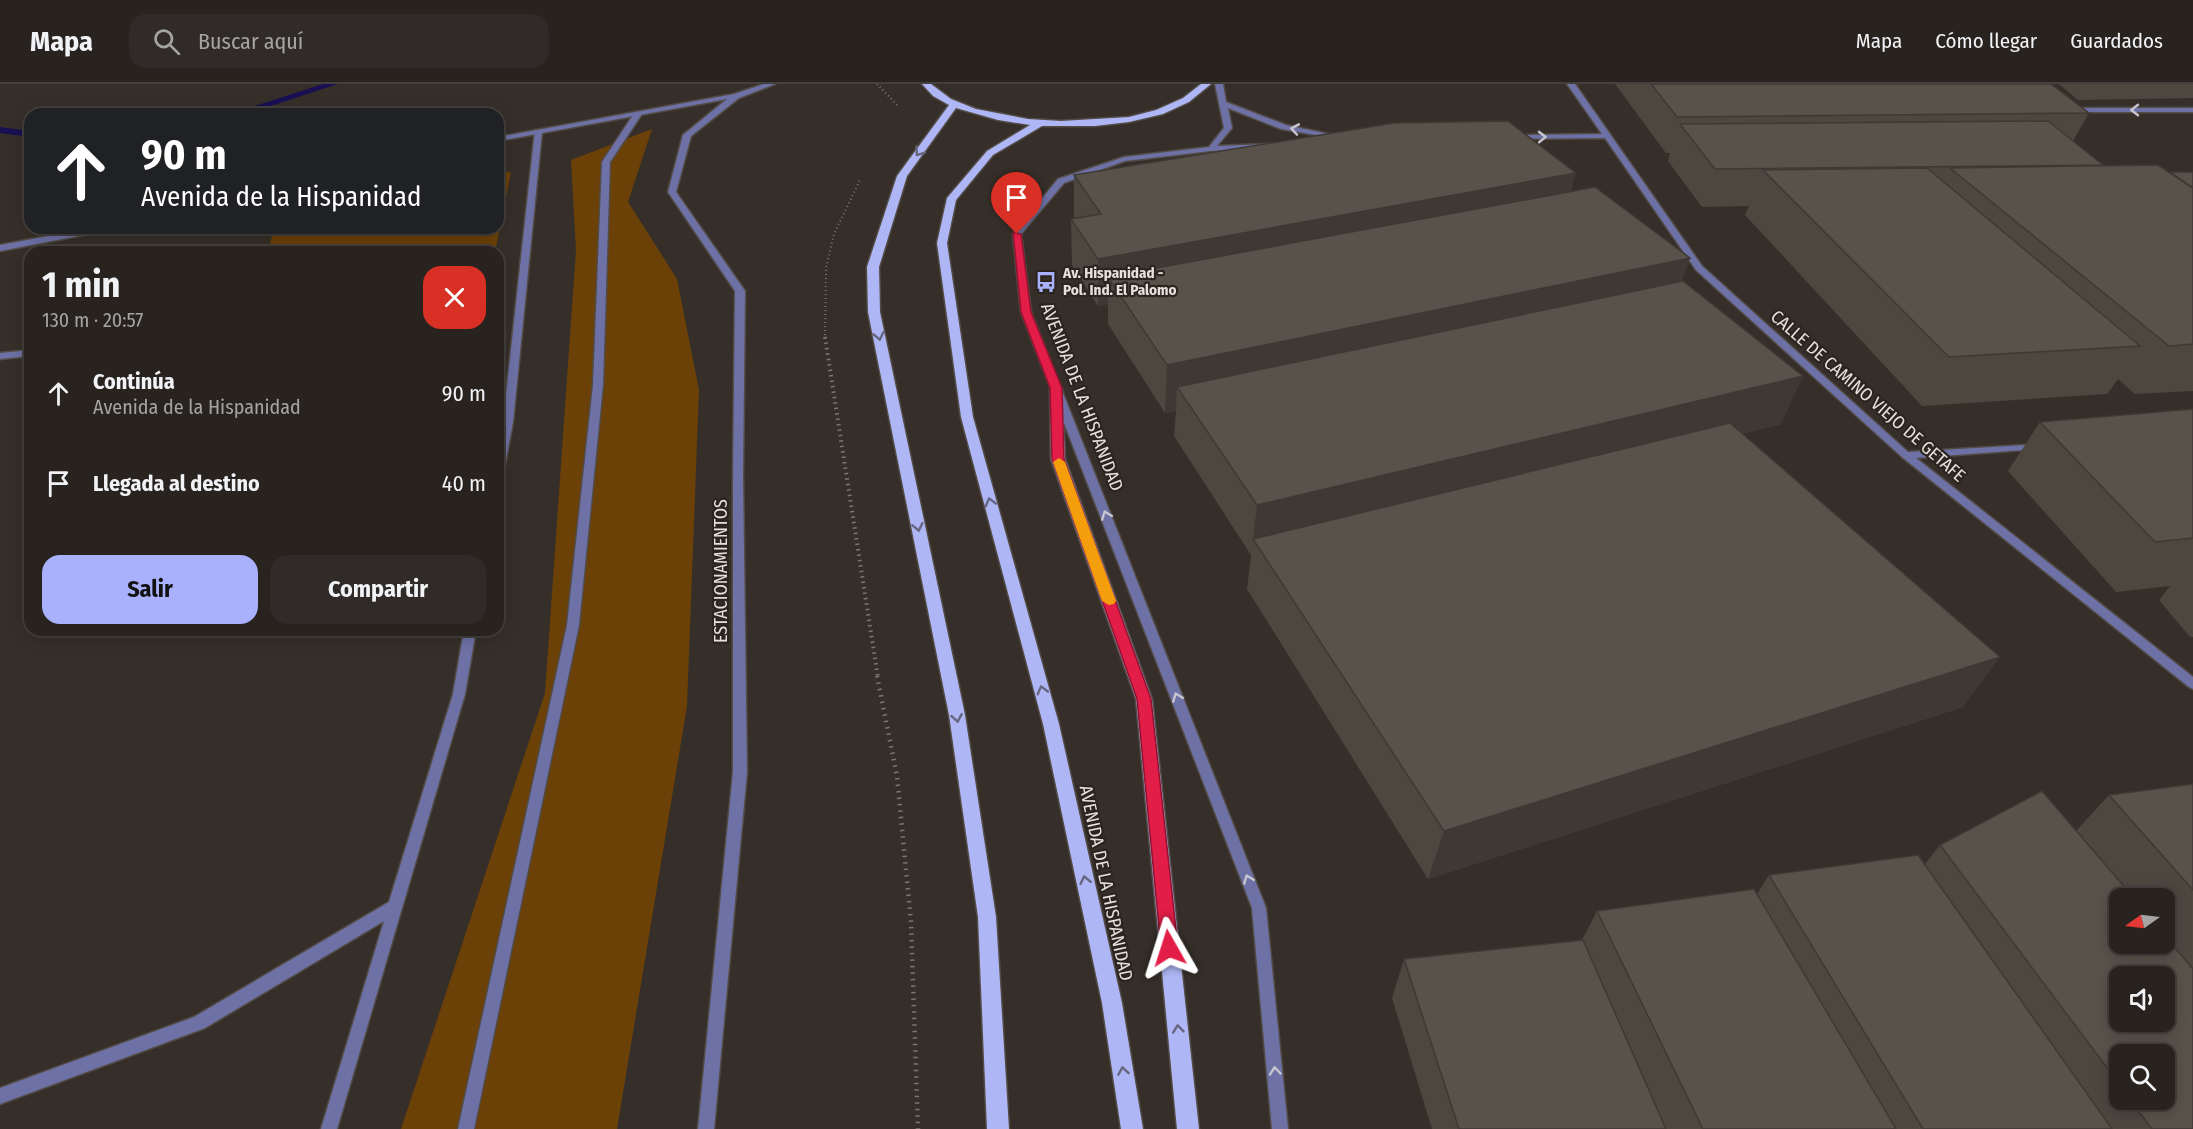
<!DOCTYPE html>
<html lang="es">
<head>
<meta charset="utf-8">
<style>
	:root { --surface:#28231f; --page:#302b28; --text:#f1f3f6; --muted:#a5a4a4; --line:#44403d; --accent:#a9b0fc }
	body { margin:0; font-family:"Fira Sans Condensed",sans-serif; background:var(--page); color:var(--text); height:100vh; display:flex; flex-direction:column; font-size:22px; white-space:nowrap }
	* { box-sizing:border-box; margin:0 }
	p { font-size:20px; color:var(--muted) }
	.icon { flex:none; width:33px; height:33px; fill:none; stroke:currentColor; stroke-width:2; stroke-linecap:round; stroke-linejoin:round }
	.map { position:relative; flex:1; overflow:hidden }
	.drawer { position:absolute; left:24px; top:162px; width:480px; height:390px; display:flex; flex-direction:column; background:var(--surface); border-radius:18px; box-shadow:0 3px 15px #0003,0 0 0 2px var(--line) }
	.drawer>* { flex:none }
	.hud { position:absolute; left:24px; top:24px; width:480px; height:126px; border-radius:18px; box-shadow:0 3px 15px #0003,0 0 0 2px var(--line); background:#202124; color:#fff; overflow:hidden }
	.needle { width:39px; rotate:256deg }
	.controls { position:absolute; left:2109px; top:804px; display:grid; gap:12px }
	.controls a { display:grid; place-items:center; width:66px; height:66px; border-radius:12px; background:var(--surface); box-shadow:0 3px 15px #0003,0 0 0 2px var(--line); font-size:30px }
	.pin { position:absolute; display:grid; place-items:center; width:51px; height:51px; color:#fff; margin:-62px -26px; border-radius:50% 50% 50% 0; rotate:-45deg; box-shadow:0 0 6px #0007 }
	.pin .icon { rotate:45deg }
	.me { position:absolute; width:66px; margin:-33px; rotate:354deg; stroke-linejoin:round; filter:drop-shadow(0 0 4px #0008) }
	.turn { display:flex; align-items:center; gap:21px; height:126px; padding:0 18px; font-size:27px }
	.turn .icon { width:78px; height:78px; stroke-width:2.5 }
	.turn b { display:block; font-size:42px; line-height:51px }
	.round { display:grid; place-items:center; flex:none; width:63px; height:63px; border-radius:18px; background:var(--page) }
	.headline { display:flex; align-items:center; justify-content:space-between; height:102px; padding:0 18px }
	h1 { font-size:36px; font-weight:700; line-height:45px }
	.cta { display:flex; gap:12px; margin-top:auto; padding:12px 18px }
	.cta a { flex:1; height:69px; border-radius:18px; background:var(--accent); color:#111; font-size:24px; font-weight:700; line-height:69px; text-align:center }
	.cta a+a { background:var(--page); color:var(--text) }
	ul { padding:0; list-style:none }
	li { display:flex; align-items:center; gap:18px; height:90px; padding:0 18px }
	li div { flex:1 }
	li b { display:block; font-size:22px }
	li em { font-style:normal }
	header { display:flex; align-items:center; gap:36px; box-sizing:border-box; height:84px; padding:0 30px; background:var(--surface); border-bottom:2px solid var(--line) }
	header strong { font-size:28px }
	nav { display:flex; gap:33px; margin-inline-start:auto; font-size:21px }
	.search { width:420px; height:54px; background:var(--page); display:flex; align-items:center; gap:15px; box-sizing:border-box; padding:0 21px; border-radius:18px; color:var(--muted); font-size:22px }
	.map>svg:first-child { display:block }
	.green { fill:#6b4107 }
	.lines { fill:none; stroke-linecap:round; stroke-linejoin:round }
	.stream { fill:#191054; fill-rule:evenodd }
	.pedestrian-casing { stroke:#524b46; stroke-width:3 }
	.minor-casing { stroke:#524b46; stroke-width:3 }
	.primary-casing { stroke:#524b46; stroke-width:3 }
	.path-far2 { stroke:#7b7670; stroke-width:2; stroke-dasharray:1 3; stroke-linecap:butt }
	.path-far1 { stroke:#7b7670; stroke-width:4; stroke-dasharray:1.5 4; stroke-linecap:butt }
	.path { stroke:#7b7670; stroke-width:4.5; stroke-dasharray:1.5 5; stroke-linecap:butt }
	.pedestrian { fill:#6d71a5; fill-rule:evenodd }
	.minor { fill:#6d71a5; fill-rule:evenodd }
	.primary { fill:#afb6f5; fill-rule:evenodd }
	.wall { fill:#4d4740; fill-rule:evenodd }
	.shaded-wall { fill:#3e3934 }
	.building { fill:#59524b; stroke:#3e3934; stroke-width:1.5; fill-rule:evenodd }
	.oneway { stroke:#c7c5cf }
	.oneway2 { stroke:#67667f }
	.route { fill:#e11d48; stroke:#92132f; stroke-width:1.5 }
	.slow { fill:#f59e0b }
	.labels { text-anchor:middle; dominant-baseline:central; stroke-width:4.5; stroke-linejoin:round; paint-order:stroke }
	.far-poi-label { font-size:15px; font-weight:bold; fill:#e5e1dd; stroke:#2c251f; text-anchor:start }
	.street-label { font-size:18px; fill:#e5e1dd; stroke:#2c251f }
</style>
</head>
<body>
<header>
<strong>Mapa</strong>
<div class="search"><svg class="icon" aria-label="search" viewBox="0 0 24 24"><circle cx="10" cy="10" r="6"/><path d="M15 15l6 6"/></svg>Buscar aquí</div>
<nav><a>Mapa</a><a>Cómo llegar</a><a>Guardados</a></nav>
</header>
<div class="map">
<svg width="2193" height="1045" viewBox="0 0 2193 1045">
	<rect width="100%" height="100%" fill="#362f29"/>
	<g class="green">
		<path d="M652,45L628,118L677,195L699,306L687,622L617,1045H401L545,609L576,166L571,76Z"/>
		<path d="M511,88L495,168H267L275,144H498V89Z"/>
	</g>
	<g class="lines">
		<g class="stream">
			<path d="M323,0H338L246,30H230Z"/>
			<path d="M0,43L30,47V53L0,49Z"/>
		</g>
		<defs>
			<g id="pedestrian">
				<path d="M635,28L642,30L610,78L603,301L579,541L474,1045H458L567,541L593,301L602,78Z"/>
				<path d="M535,46L542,48L513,338L503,392L498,395V364L503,338Z"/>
				<path d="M30,266V272L0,275V269Z"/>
				<path d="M464,546H476L465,610L337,1045H321L384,837L205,944L0,1020V1004L194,933L389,818L453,610Z"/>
			</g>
			<g id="minor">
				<path d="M764,0H775L739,14L691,52L676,108L745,207L743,392L747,688L714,1045H698L733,688V392L735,207L668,108L683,51L727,15L498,57V53L734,10Z"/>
				<path d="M1215,0H1223L1226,18L1286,41L1343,53L1339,55L1281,45L1228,24L1232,44L1217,62L1267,60H1270V64L1211,67L1125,77L1064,99L1021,150L1031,228L1266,824L1288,1045H1272L1252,824L1021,228L1013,150L1058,95L1124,73L1209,63L1224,44Z"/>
				<path d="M1567,0H1575L1702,182L1908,368L2043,360L2044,362L2039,365L1916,374L2193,593V605L2189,603L1902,373L1696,186L1605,54L1512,55L1511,53L1515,51L1602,50Z"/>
				<rect x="2065" y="24" width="128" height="4"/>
				<path d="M91,144H108L104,147L0,167V161Z"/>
			</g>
			<g id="primary">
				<path d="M922,0H931L951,15L976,25L1028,35L1061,37L1129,33L1156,26L1183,14L1201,0H1211L1189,18L1163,30L1129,38L1095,42H1042L993,71L956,116L947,159L973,333L1059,640L1122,919L1143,1045H1121L1102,919L1043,640L961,333L937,159L947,114L987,67L1030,41L998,36L956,24L907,92L879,183L880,228L965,631L996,833L1009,1045H987L978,833L949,631L868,228L867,183L897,92L949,21L933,12Z"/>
				<path d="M1056,301L1062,305L1065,375L1152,615L1199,1045H1177L1136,615L1051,375L1050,305Z"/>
			</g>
		</defs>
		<use href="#pedestrian" class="pedestrian-casing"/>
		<use href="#minor" class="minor-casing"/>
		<use href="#primary" class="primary-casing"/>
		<g class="path-far2">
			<path d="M877,0L899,23"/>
			<path d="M825,255L826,184L834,150L860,96"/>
		</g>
		<path class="path-far1" d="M825,253L878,594"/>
		<path class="path" d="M877,592L897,692L911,838L918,1045"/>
		<use href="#pedestrian" class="pedestrian"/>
		<use href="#minor" class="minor"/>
		<use href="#primary" class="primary"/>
	</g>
	<g class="wall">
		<path d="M1615,0H2051L2089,29L2073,57L2103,82L2170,88H2193V307L2135,310L2118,295L2107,310L1922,322L1745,131L1749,122L1702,123L1668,77L1670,69H1666Z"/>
		<path d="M2059,0H2193V14L2078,16Z"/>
		<path d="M1074,91L1571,107L1690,174L1681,198L1781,340L1742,350L1963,623L1428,795L1247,505L1251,471L1174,352L1176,327L1165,329L1108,240V220L1098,222L1072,181L1071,135L1074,134Z"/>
		<path d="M2193,325V553H2190L2159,516L2170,502L2116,508L2008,387L2040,338Z"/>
		<path d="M2193,700V1045H1432L1392,914L1404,875L1582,856L1597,827L1757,810L1769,791L1925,780L1940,761L2076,747L2109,711ZM2120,814H2164V860ZM2120,970L2164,1016H2120Z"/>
	</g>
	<g class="shaded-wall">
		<path d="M1576,89L1564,134L1108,193V220L1098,222V175Z"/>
		<path d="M1690,174L1672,221L1177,303L1176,327L1165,329L1167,281Z"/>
		<path d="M1803,292L1781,340L1262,468L1253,455L1251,471L1257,421Z"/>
		<path d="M2000,573L1963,623L1428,795L1444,747Z"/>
	</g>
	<g class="building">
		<path d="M1651,0H2051L2089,29L1677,33Z"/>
		<path d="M1508,37L1576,89L1098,175L1071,135L1101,130L1074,91L1394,39Z"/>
		<path d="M2048,37L2103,81L1715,85L1680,40Z"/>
		<path d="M2158,81L2193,104V260L2169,262L1950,84Z"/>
		<path d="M1927,84L2140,262L1949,273L1763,86Z"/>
		<path d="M2170,88H2193V104Z"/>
		<path d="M1595,103L1690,174L1167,281L1108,193Z"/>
		<path d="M1683,197L1803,292L1257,421L1177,303Z"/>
		<path d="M2193,325V454L2155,458L2040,338Z"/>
		<path d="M1730,339L2000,573L1444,747L1253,455Z"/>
		<path d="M2193,700V806L2109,711Z"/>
		<path d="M2042,707L2134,814H2120V860H2164V851L2193,885V1045H2152L2130,1016H2164V970H2120V1001L1940,761ZM2120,892H2164V938H2120Z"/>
		<path d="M1918,771L2112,1045H1923L1769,791Z"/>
		<path d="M1754,805L1896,1045H1703L1597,827Z"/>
		<path d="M1583,856L1666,1045H1459L1404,875Z"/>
	</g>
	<defs><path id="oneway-chevron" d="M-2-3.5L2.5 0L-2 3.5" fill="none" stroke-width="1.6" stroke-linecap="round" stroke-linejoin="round" transform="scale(1.5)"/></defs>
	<g class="oneway">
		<use href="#oneway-chevron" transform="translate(2135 26) rotate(180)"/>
		<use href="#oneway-chevron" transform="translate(1295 45) rotate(-170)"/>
		<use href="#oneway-chevron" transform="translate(1542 53) rotate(-1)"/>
		<use href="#oneway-chevron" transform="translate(1106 431) rotate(-111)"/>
		<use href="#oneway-chevron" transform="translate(1177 613) rotate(-111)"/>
		<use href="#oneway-chevron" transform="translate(1248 795) rotate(-111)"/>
		<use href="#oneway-chevron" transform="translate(1275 987) rotate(-95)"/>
	</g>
	<g class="oneway2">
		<use href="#oneway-chevron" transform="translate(919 68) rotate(126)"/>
		<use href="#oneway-chevron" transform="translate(879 252) rotate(78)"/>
		<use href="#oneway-chevron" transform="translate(990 418) rotate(-105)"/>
		<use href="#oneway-chevron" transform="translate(918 443) rotate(78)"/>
		<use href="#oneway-chevron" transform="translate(1042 606) rotate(-105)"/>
		<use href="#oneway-chevron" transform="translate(957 634) rotate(80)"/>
		<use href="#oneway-chevron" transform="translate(1085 796) rotate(-102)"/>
		<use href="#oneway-chevron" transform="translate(1178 945) rotate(-96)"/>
		<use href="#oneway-chevron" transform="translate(1123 987) rotate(-99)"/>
	</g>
	<path class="route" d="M1013,148L1021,150L1031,228L1062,304L1064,375L1151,615L1178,864L1176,869L1169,872L1163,869L1161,864L1137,615L1052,375L1050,304L1021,228Z"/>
	<path class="slow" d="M1059,374L1065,378L1116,517L1114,520L1109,521L1102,517L1053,378Z"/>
	<defs>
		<symbol id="bus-bare" viewBox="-9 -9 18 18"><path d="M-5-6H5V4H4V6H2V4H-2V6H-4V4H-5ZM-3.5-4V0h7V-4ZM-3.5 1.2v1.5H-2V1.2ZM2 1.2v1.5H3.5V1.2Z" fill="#a9b0fc" stroke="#2c251f" stroke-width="2.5" paint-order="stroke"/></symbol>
	</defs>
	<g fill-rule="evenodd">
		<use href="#bus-bare" x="1031" y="183" width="30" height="30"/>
	</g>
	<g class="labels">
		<g class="far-poi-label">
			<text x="1063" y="189">Av. Hispanidad -<tspan x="1063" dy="17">Pol. Ind. El Palomo</tspan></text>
		</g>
		<g class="street-label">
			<text transform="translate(1868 312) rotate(41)">CALLE DE CAMINO VIEJO DE GETAFE</text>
			<text transform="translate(1082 313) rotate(69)">AVENIDA DE LA HISPANIDAD</text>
			<text transform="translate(721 487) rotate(-90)">ESTACIONAMIENTOS</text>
			<text transform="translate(1106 799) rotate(78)">AVENIDA DE LA HISPANIDAD</text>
		</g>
	</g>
</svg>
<div class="controls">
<a><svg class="needle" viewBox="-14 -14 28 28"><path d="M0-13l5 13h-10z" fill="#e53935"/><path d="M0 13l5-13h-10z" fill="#a5a4a4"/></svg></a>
<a><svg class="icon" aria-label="sound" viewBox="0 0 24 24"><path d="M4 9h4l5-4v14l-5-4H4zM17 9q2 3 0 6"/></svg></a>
<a><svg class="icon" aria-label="search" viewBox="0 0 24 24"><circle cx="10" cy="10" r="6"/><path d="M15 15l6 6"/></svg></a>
</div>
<div class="pin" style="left:1017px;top:150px;background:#d93025"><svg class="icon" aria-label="arrive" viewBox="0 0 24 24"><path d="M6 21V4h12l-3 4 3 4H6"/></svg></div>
<svg class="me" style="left:1169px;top:864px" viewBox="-20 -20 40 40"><path d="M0-17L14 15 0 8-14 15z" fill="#e11d48" stroke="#fff" stroke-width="4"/></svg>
<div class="hud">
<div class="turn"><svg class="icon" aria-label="ahead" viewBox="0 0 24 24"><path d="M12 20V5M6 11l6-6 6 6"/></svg><div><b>90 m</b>Avenida de la Hispanidad</div></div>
</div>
<section class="drawer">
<div class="headline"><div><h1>1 min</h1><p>130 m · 20:57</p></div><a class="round" style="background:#d93025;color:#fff"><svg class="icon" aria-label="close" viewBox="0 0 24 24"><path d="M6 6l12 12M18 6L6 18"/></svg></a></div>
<ul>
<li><svg class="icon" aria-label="ahead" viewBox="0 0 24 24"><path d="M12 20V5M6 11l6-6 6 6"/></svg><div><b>Continúa</b><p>Avenida de la Hispanidad</p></div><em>90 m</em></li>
<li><svg class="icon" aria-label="arrive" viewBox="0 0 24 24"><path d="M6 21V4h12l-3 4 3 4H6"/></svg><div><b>Llegada al destino</b></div><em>40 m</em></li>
</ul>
<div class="cta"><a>Salir</a><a>Compartir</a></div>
</section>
</div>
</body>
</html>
